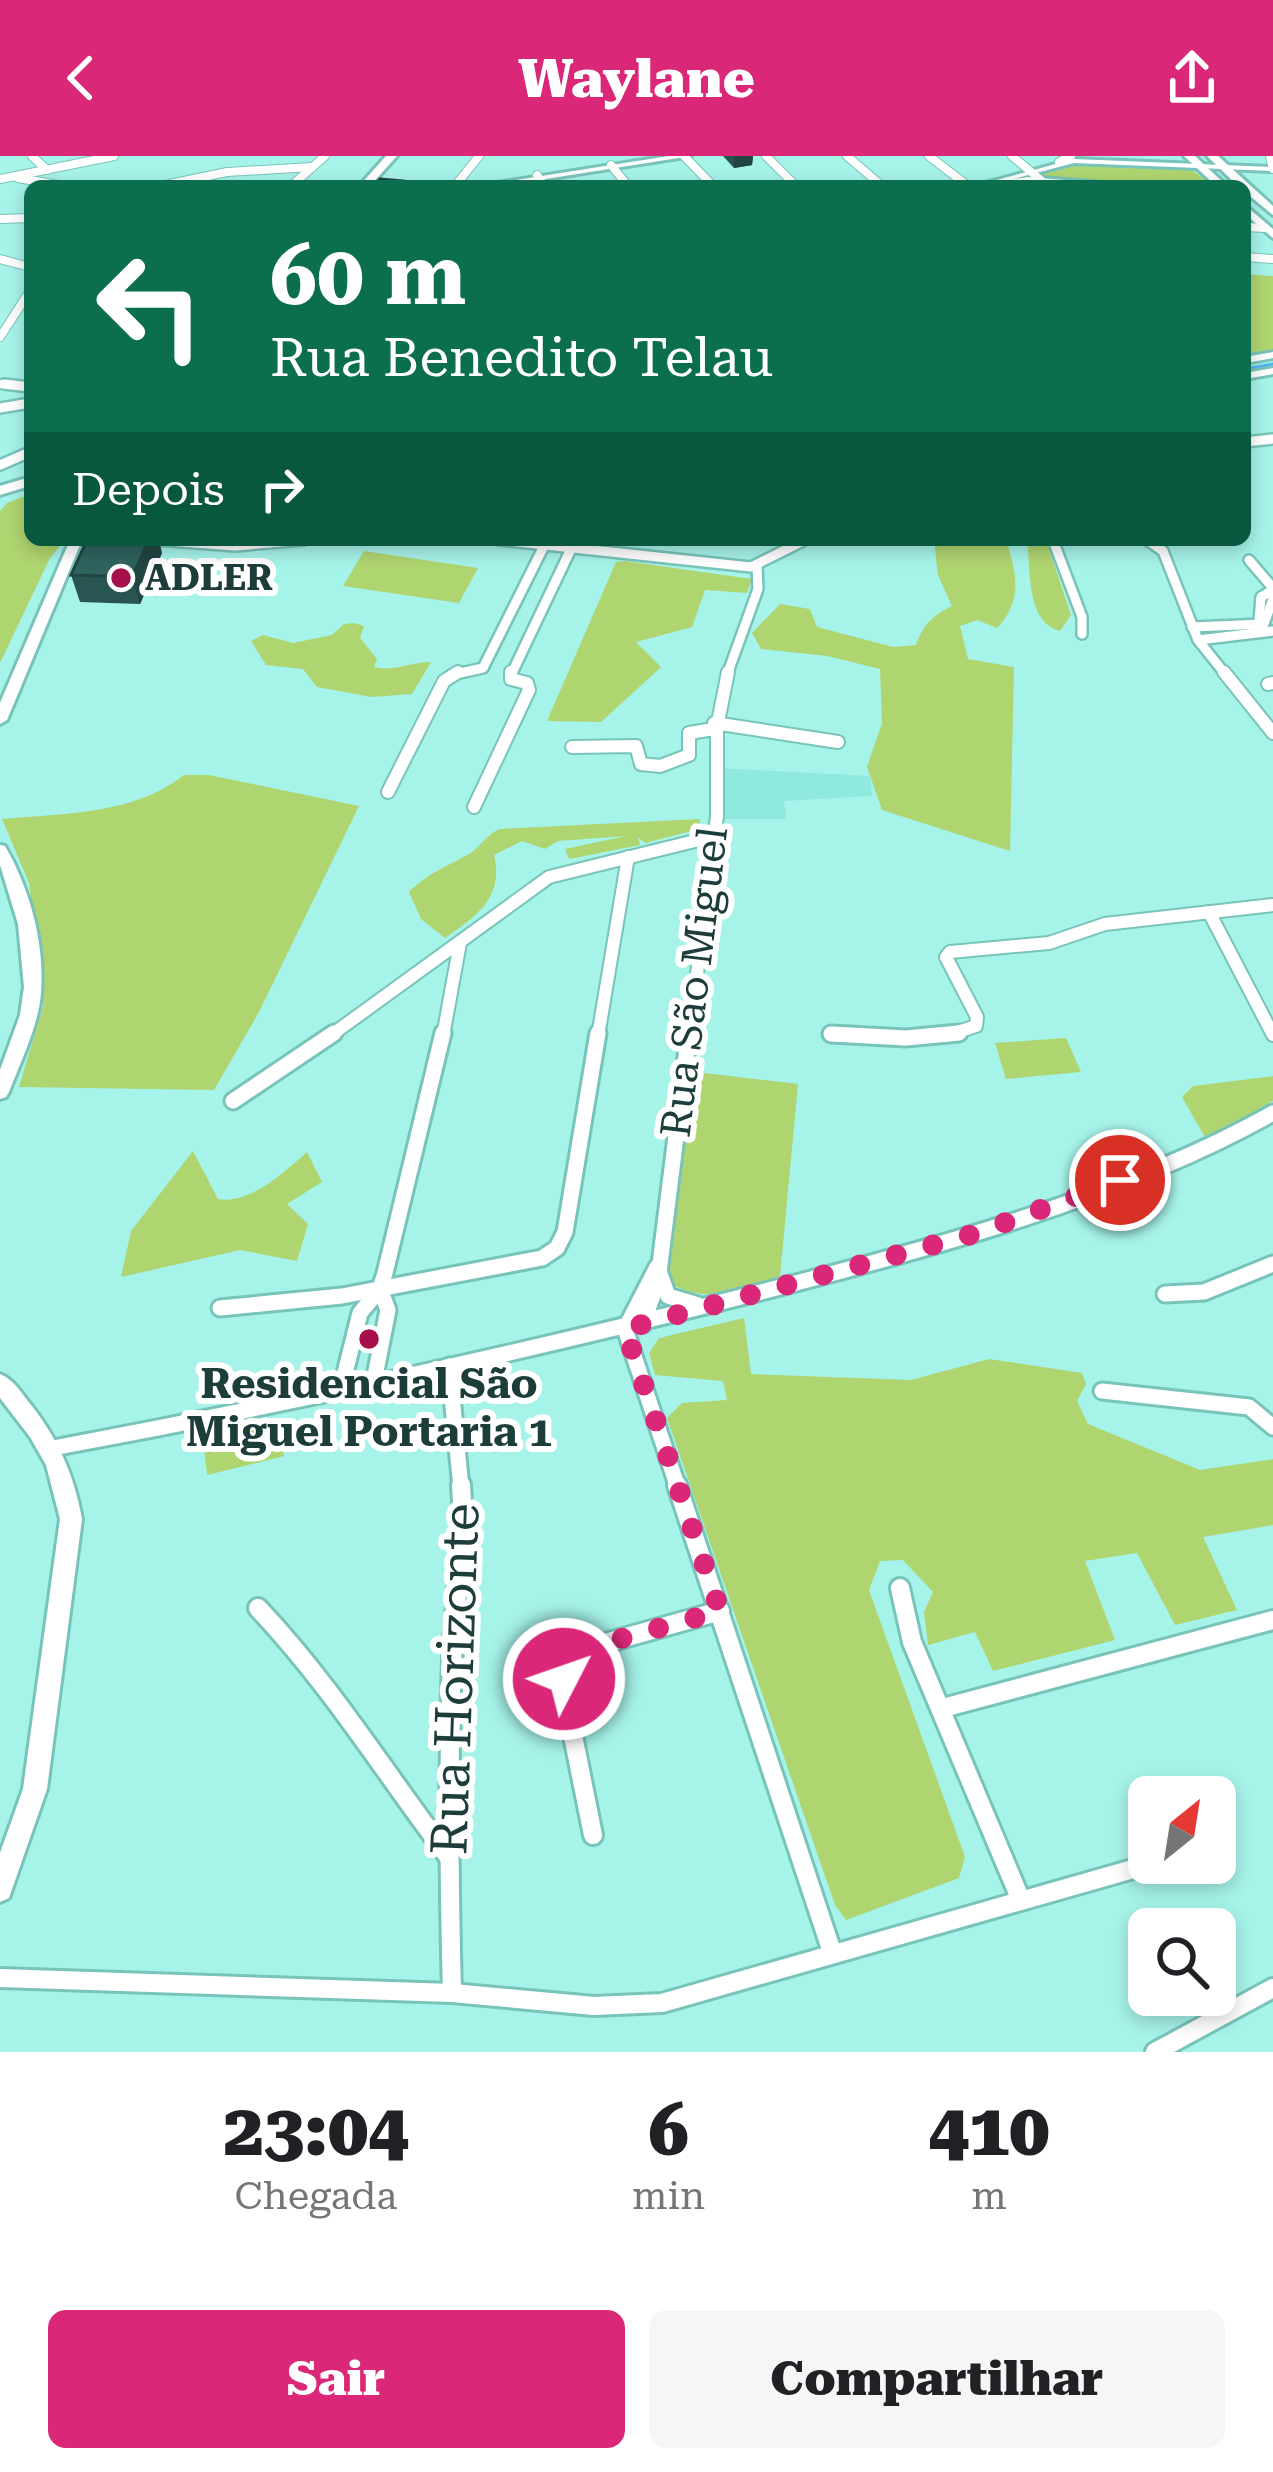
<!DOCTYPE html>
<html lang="pt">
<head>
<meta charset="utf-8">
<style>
	:root { --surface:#fff; --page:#f6f6f6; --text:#202124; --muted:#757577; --accent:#db2777 }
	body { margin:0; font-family:"Roboto Serif",serif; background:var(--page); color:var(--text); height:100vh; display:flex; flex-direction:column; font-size:45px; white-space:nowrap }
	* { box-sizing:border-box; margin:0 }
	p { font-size:39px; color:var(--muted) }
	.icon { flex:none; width:66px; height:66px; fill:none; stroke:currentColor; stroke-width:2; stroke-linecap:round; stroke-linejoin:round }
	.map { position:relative; height:1896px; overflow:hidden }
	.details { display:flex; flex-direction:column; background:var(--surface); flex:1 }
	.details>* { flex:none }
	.hud { position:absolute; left:24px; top:24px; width:1227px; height:366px; border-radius:18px; box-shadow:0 6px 18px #0003; background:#0b6e4f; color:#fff; overflow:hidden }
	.needle { width:78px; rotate:30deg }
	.fabs { position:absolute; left:1128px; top:1620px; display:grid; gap:24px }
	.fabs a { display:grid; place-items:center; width:108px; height:108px; border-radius:18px; background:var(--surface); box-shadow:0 6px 18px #0003; font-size:60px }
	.pin { position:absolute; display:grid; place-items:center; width:102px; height:102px; color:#fff; margin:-51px; border:6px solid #fff; border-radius:50%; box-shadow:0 3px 12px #0007 }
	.me { position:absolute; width:132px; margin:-66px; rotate:49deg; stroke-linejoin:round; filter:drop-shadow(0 0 9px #0008) }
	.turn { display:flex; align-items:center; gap:42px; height:252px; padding:0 48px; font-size:54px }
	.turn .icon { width:156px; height:156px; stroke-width:2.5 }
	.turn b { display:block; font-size:84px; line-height:102px }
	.then { display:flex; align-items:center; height:114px; padding:0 48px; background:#0003; gap:24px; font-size:45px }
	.eta { display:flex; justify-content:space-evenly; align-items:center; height:204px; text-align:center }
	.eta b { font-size:72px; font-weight:800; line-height:84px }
	.button { display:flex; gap:24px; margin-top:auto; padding:24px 48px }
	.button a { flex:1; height:138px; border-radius:18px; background:var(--accent); color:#fff; font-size:48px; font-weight:800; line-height:138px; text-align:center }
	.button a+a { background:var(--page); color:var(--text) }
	header { display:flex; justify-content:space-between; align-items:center; height:156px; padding:0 48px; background:var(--accent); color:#fff; font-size:54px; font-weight:800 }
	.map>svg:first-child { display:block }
	.built { fill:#90e9df }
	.green { fill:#afd570 }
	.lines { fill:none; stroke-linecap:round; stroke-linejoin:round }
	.stream { stroke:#53b0fd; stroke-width:3 }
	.minor-far4-casing { stroke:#78c4bb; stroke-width:10 }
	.minor-far3-casing { stroke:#78c4bb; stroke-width:14 }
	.minor-far2-casing { stroke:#78c4bb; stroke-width:16 }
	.minor-far1-casing { stroke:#78c4bb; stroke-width:21 }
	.minor-casing { stroke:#78c4bb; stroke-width:24 }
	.tertiary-casing { stroke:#78c4bb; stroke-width:6 }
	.secondary-casing { stroke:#78c4bb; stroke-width:6 }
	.primary-casing { stroke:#78c4bb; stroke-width:6 }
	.minor-far4 { stroke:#fff; stroke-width:8 }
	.minor-far3 { stroke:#fff; stroke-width:9 }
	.minor-far2 { stroke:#fff; stroke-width:12 }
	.minor-far1 { stroke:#fff; stroke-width:15 }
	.minor { stroke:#fff; stroke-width:18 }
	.tertiary { fill:#fff; fill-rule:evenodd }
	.secondary { fill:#fff; fill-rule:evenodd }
	.primary { fill:#fff; fill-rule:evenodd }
	.wall { fill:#285551 }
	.shaded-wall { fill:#214542 }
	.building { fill:#2f635e; stroke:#214542; stroke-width:3 }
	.route { stroke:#db2777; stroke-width:21; stroke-dasharray:0 37.8 }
	.poi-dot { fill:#a50f4a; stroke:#fff; stroke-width:4.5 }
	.labels { text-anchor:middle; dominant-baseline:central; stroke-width:12; stroke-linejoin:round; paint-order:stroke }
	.far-poi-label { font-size:36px; font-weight:bold; fill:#1d3d3a; stroke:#fff; text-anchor:start }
	.street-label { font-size:42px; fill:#1d3d3a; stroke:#fff }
	.poi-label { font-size:42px; font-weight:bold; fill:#1d3d3a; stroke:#fff }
	.near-street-label { font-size:51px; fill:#1d3d3a; stroke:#fff }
</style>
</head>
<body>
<header><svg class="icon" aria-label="back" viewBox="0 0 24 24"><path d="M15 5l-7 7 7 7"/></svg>Waylane<svg class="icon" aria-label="share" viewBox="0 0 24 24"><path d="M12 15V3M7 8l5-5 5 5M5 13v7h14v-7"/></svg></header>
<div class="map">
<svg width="1273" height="1896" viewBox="0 0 1273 1896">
	<rect width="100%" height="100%" fill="#a6f3ea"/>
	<path class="built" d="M719,612L870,620L872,640L784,645L787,663H723Z"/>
	<g class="green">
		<path d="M1064,8L1192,14L1214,30L1053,25L1037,17Z"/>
		<path d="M1245,118L1273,120V194L1245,199Z"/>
		<path d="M30,338V384H65L50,402L0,507V355L7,347Z"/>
		<path d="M934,384H1006C1017,418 1023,445 997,472L977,464L960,470L968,503L1014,511L1010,695L882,654L867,611L882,567L880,513L827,500L761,493L752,477L780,448L810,453L817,471L893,491L916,489C923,469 933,459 952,450L938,419Z"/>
		<path d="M1027,384H1046L1071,459L1060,475C1026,466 1031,414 1027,384Z"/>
		<path d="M364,395L478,412L459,447L343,430Z"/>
		<path d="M625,405L752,423L747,437L705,434L692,471L636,486L661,511L601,566L547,565L616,406Z"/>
		<path d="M354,467L364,470L360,482L377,503L374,511C396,516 409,506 431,506L412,538L372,541L317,531L303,513L266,509L251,485L263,479L293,487L332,479L344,468Z"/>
		<path d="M184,619H209L359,650L259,856L214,934L19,931L43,850L29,727L2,663C65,657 133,659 184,619Z"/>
		<path d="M700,663L699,673L645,687L638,681L640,689L569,703L565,693L626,680L558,685L545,693L522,685L494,699C504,742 477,760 445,782L421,763L409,736C428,717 446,711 469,698C481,691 485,679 500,673Z"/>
		<path d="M1066,882L1081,916L1006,923L995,887Z"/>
		<path d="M687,915L798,928L780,1120C742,1131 708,1150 672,1128L669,1111Z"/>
		<path d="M1273,920V945L1206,983L1182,941L1193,930Z"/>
		<path d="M193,995L218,1043C250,1049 284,1016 307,996L322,1026L287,1048L308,1068L297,1105L240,1094L121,1121L131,1075Z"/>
		<path d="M744,1162L751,1218L911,1224L989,1203L1082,1217L1086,1228L1077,1245L1088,1268L1200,1314L1273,1303V1369L1203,1381L1237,1454L1175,1469L1137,1397L1085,1405L1115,1484L993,1515L975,1476L928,1489L924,1456L933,1436L903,1404L880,1405L869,1434L965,1701L959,1722L846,1764L835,1749L667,1262L682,1247L727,1244L723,1225L655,1219L649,1197L659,1182Z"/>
		<path d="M278,1263L284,1300L207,1319L203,1282Z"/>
	</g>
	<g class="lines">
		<path class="stream" d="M1245,213L1273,208"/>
		<defs>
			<g id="minor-far4">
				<path d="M32,0L47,14"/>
				<path d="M684,0L713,30"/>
				<path d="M766,0L796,30"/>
				<path d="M847,0L882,30"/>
				<path d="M929,0L968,30"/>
				<path d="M1012,0L1042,25"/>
				<path d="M1270,0L1273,13"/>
				<path d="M1059,6L1071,0"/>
				<path d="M611,9L628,30"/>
				<path d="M537,19L544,30"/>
				<path d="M18,22L64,30"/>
				<path d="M0,23L114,0"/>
				<path d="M160,30L227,16L312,11"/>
				<path d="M291,30L325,0"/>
				<path d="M455,30L479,0"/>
				<path d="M0,63L30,62"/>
				<path d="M1245,71L1265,72"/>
				<path d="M1245,101L1273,103"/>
				<path d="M0,103L30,111"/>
				<path d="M0,181L30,135"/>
				<path d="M0,228L30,231"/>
			</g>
			<g id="minor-far3">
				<path d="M4,228L30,231"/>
				<path d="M0,252L30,247"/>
				<path d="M1245,286L1273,283"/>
				<path d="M0,309L30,296"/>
				<path d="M156,384L235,390L304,384"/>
				<path d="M499,384L751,411L805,384"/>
				<path d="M1053,384L1082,461V478"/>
				<path d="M1147,384L1163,395L1198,484L1226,519"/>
				<path d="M1249,404L1273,432"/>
				<path d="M1259,464L1261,441L1273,434"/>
				<path d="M1192,471L1264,468L1273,443"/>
				<path d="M1198,484L1273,475"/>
				<path d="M451,519L483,512L544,390"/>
				<path d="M511,519L571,393"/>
				<path d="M727,519L758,433L757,410"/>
			</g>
			<g id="minor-far2">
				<path d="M1224,516L1273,577"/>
				<path d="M1268,528L1273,527"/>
				<path d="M714,567L838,586"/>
				<path d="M572,591L636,590L641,608L660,610L689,599V577L714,573"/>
				<path d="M388,636L444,525L458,516"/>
				<path d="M474,651L529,534L527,527L511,523V516"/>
				<path d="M1209,756L1273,879"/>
				<path d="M831,878L864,880"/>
				<path d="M330,880L549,721L715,680"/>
				<path d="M443,880L460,787"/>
				<path d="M598,880L628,701"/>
				<path d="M689,880L717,660V571L728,516"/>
				<path d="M945,880L976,870L977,861L946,801L950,796L1049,787L1105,768L1273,749"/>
			</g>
			<g id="minor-far1">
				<path d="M831,878L906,882L959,877"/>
				<path d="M233,945L334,877"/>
				<path d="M657,1111L625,1173L678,1332"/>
				<path d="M660,1118L668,1140L698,1149"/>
				<path d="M1165,1138L1204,1136L1273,1108"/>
				<path d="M220,1152L342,1140L542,1102L557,1092L565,1076L598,877"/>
				<path d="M643,1168L658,1124L689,877"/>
				<path d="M449,1210L461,1332"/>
				<path d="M374,1225L388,1154L380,1133"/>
				<path d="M341,1233L360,1157L380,1133L385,1117L443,877"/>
				<path d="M1102,1235L1249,1251L1273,1271"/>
				<path d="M53,1292C290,1248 524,1196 757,1137C922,1095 1125,1041 1273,957"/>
			</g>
			<g id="minor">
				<path d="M677,1329L832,1796"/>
				<path d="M900,1432L912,1486L1020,1742"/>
				<path d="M258,1452C330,1528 385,1617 448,1700"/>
				<path d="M943,1552L1273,1464"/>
				<path d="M593,1679L564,1535L567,1513L584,1493L720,1455"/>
				<path d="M0,1822L452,1837L594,1850L662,1847L1154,1707"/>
				<path d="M452,1837C449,1726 448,1615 452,1504C454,1445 466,1387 461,1329"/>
				<path d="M1155,1896L1273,1832"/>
			</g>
			<path id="tertiary" d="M1074,3L1273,11V15L1074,7L990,29L986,27Z"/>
			<g id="secondary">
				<path d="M669,0H691L502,30H478Z"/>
				<path d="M1028,21L1102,27L1107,30L1028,27L962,30Z"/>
				<path d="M457,25L465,30H454Z"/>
				<path d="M1273,196V202L1245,207V201Z"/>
				<path d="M1273,212V218L1245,223V217Z"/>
				<path d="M70,384H82L7,564L0,568V547Z"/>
				<path d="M0,689L5,690C31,735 47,794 40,846C35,877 20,907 9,936L6,941L0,943V914L20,859L24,831L18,768L0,709Z"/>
				<path d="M0,1218C12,1223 19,1233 27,1244C56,1279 74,1317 82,1363L47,1633L9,1742L0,1746V1697L23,1633L60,1363L46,1309L30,1281L0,1242Z"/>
			</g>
			<g id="primary">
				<path d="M386,0H397L370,30H359Z"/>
				<path d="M1184,0H1195L1227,30H1216Z"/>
				<path d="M1207,0H1218L1273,50V59L1245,36V30H1238Z"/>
				<path d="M1245,49L1273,73V82L1245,58Z"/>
				<path d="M30,321V330L0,339V330Z"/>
			</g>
		</defs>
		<use href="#minor-far4" class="minor-far4-casing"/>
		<use href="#minor-far3" class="minor-far3-casing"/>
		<use href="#minor-far2" class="minor-far2-casing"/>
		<use href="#minor-far1" class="minor-far1-casing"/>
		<use href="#minor" class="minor-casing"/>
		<use href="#tertiary" class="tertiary-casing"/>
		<use href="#secondary" class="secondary-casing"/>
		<use href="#primary" class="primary-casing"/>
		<use href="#minor-far4" class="minor-far4"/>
		<use href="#minor-far3" class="minor-far3"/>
		<use href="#minor-far2" class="minor-far2"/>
		<use href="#minor-far1" class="minor-far1"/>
		<use href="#minor" class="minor"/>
		<use href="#tertiary" class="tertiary"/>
		<use href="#secondary" class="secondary"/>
		<use href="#primary" class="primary"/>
	</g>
	<g class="wall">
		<path d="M723,0H753L752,9L734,12Z"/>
		<path d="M162,397L140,448L80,446L71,419Z"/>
	</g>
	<g class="shaded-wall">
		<path d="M734,0H753L752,9L734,12Z"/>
		<path d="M149,384H159L162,397L140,448L132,421Z"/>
	</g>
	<g class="building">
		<path d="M380,23L403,25L399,30H373Z"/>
		<path d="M87,384H149L132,421L71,419Z"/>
	</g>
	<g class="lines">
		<path class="route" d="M564,1523L584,1493L720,1455L625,1173L977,1077L1120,1024"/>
	</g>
	<g class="poi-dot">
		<circle cx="121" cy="422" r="12"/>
		<circle cx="369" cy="1183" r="12"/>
	</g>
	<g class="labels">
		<g class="far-poi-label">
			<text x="145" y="422">ADLER</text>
		</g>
		<g class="street-label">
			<text transform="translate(694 826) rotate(-83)">Rua São Miguel</text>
		</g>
		<g class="poi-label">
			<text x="369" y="1227">Residencial São<tspan x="369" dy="48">Miguel Portaria 1</tspan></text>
		</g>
		<g class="near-street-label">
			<text transform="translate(455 1523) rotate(-88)">Rua Horizonte</text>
		</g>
	</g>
</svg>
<div class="fabs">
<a><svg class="needle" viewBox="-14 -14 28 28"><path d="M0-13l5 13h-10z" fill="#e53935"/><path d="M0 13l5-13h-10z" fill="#757577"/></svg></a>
<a><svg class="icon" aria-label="search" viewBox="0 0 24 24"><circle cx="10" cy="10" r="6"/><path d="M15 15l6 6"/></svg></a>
</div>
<div class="pin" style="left:1120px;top:1024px;background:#d93025"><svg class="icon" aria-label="arrive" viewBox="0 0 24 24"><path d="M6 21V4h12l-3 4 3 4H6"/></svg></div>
<svg class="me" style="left:564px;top:1523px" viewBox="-20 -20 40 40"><circle r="17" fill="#db2777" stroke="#fff" stroke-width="3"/><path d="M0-11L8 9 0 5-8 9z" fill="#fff"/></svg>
<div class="hud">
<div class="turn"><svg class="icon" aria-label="left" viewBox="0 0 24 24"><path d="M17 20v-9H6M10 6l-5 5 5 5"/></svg><div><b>60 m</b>Rua Benedito Telau</div></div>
<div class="then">Depois<svg class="icon" aria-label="right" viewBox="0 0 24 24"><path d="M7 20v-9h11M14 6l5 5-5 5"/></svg></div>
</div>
</div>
<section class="details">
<div class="eta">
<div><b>23:04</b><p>Chegada</p></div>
<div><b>6</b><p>min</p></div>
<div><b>410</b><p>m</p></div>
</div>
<div class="button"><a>Sair</a><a>Compartilhar</a></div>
</section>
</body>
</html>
